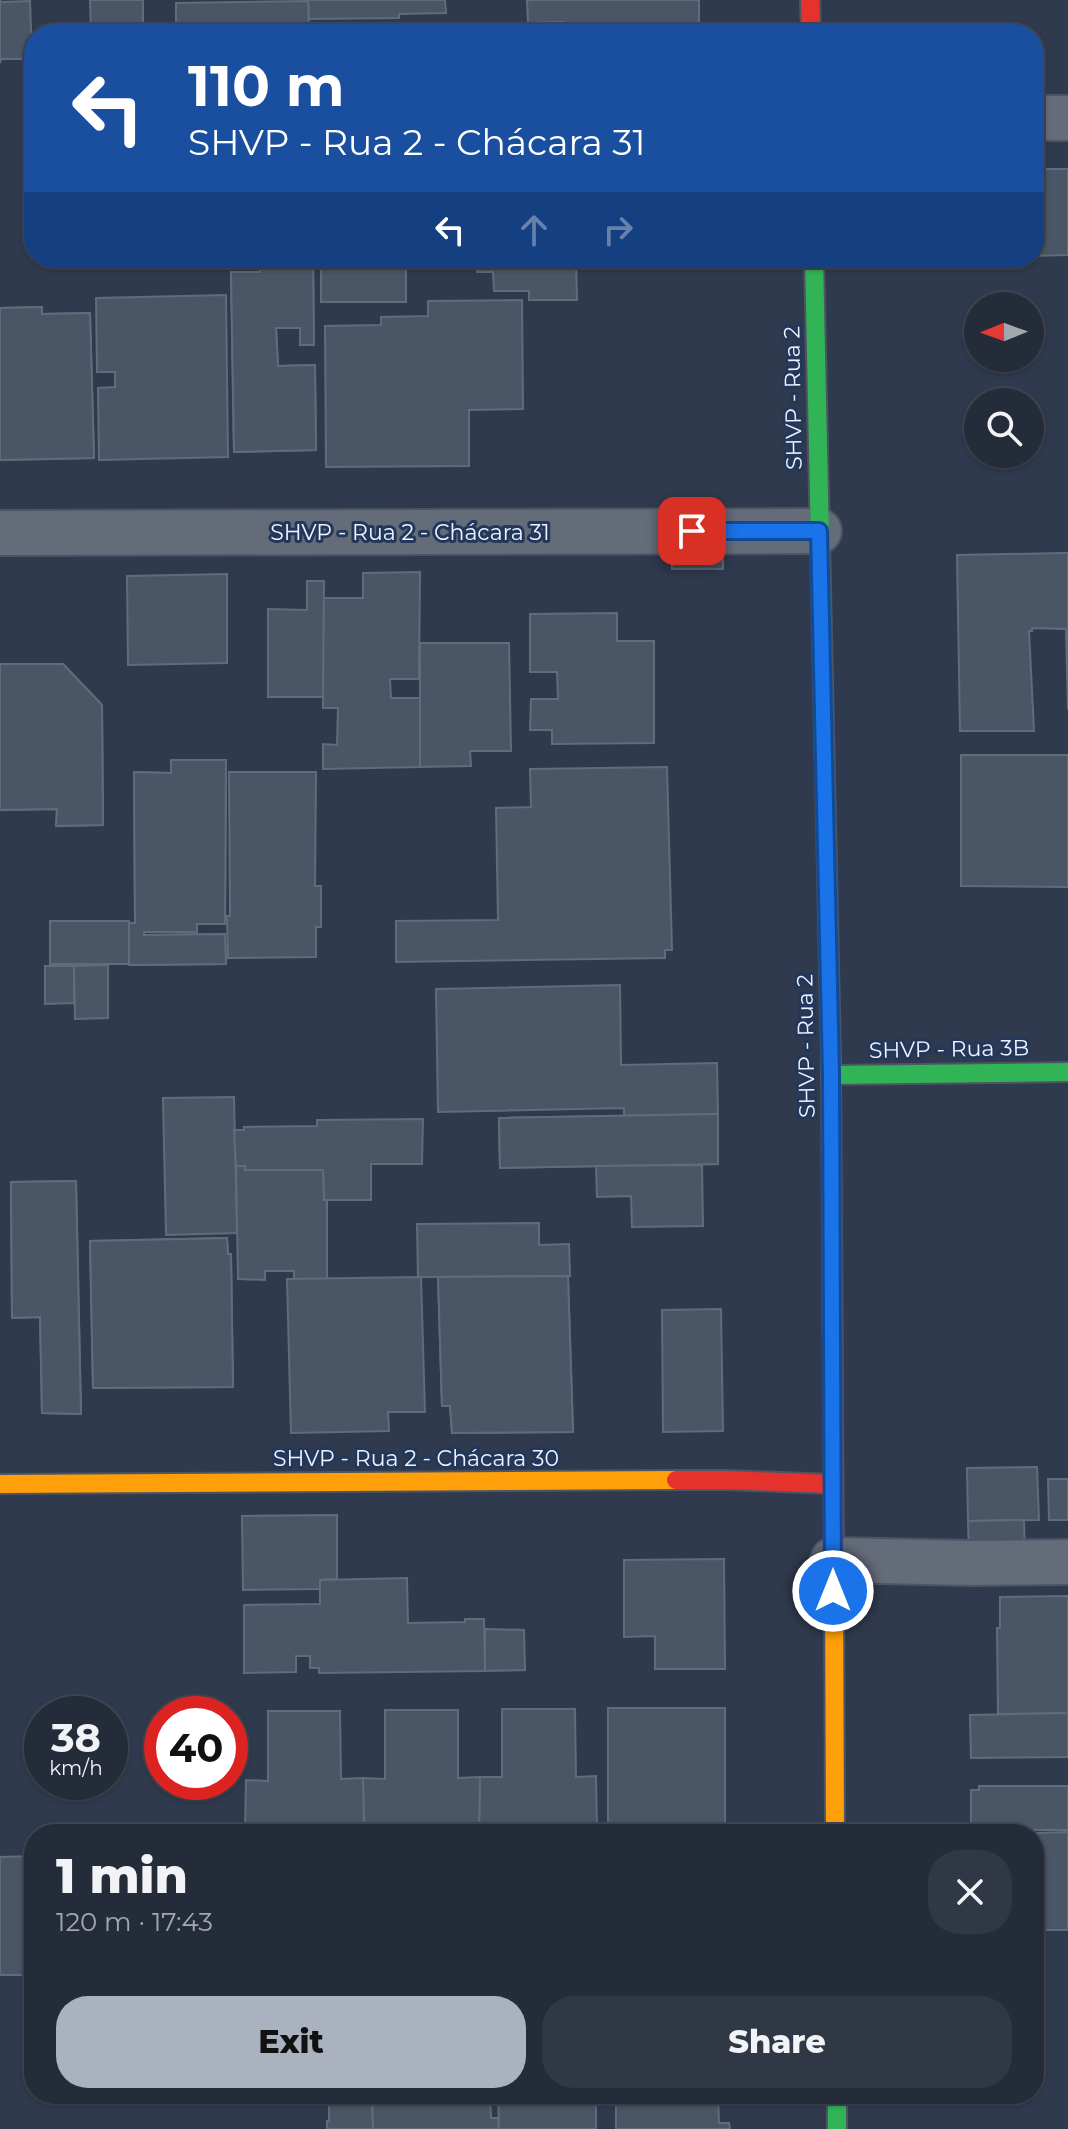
<!DOCTYPE html>
<html lang="en">
<head>
<meta charset="utf-8">
<style>
	:root { --surface:#242c3a; --page:#303845; --text:#f1f3f6; --muted:#a3a7af; --line:#414854; --accent:#abb2bf }
	body { margin:0; font-family:Montserrat,sans-serif; background:var(--page); color:var(--text); height:100vh; display:flex; flex-direction:column; font-size:30px; white-space:nowrap }
	* { box-sizing:border-box; margin:0 }
	p { font-size:26px; color:var(--muted) }
	.icon { flex:none; width:44px; height:44px; fill:none; stroke:currentColor; stroke-width:2; stroke-linecap:round; stroke-linejoin:round }
	.map { position:relative; flex:1; overflow:hidden }
	.side { position:absolute; left:24px; top:1824px; width:1020px; height:280px; display:flex; flex-direction:column; background:var(--surface); border-radius:32px; box-shadow:0 2px 6px #0004,0 0 0 2px var(--line) }
	.side>* { flex:none }
	.hud { position:absolute; left:24px; top:24px; width:1020px; height:244px; border-radius:32px; box-shadow:0 2px 6px #0004,0 0 0 2px var(--line); background:#1a4fa0; color:#fff; overflow:hidden }
	.needle { width:52px; rotate:269deg }
	.buttons { position:absolute; left:964px; top:292px; display:grid; gap:16px }
	.buttons a { display:grid; place-items:center; width:80px; height:80px; border-radius:50%; background:var(--surface); box-shadow:0 2px 6px #0004,0 0 0 2px var(--line); font-size:40px }
	.speed { position:absolute; left:24px; top:1696px; display:flex; gap:16px; font-size:40px; font-weight:700; text-align:center }
	.speed>* { display:grid; place-content:center; width:104px; height:104px; border-radius:50%; background:var(--surface); box-shadow:0 2px 6px #0004,0 0 0 2px var(--line); line-height:1 }
	.speed small { font-size:20px; font-weight:400 }
	.speed .limit { border:12px solid #d22; background:#fff; color:#111 }
	.pin { position:absolute; display:grid; place-items:center; width:68px; height:68px; color:#fff; margin:-34px; border-radius:16px; box-shadow:0 4px 12px #0006 }
	.me { position:absolute; width:88px; margin:-44px; rotate:0deg; stroke-linejoin:round; filter:drop-shadow(0 0 6px #0008) }
	.turn { display:flex; align-items:center; gap:28px; height:168px; padding:0 32px; font-size:36px }
	.turn .icon { width:104px; height:104px; stroke-width:2.5 }
	.turn b { display:block; font-size:56px; line-height:68px }
	.lanes { display:flex; align-items:center; height:76px; padding:0 32px; background:#0003; justify-content:center; gap:40px; direction:ltr }
	.lanes .off { opacity:.35 }
	.round { display:grid; place-items:center; flex:none; width:84px; height:84px; border-radius:32px; background:var(--page) }
	.overview { display:flex; align-items:center; justify-content:space-between; height:136px; padding:0 32px }
	h1 { font-size:48px; font-weight:800; line-height:60px }
	.action { display:flex; gap:16px; margin-top:auto; padding:16px 32px }
	.action a { flex:1; height:92px; border-radius:32px; background:var(--accent); color:#111; font-size:32px; font-weight:800; line-height:92px; text-align:center }
	.action a+a { background:var(--page); color:var(--text) }
	.map>svg:first-child { display:block }
	.building { fill:#4a5665; stroke:#5f6c7b; stroke-width:2 }
	.lines { fill:none; stroke-linecap:round; stroke-linejoin:round }
	.street-casing { stroke:#4d5564; stroke-width:48 }
	.fast-casing { stroke:#4d5564; stroke-width:22 }
	.slow-casing { stroke:#4d5564; stroke-width:22 }
	.jam-casing { stroke:#4d5564; stroke-width:22 }
	.street { stroke:#646b79; stroke-width:44 }
	.fast { stroke:#30b455; stroke-width:18 }
	.slow { stroke:#ff9f0a; stroke-width:18 }
	.jam { stroke:#e5322d; stroke-width:18 }
	.route-casing { stroke:#114b97; stroke-width:20 }
	.route { stroke:#1a73e8; stroke-width:14 }
	.labels { text-anchor:middle; dominant-baseline:central; stroke-width:6; stroke-linejoin:round; paint-order:stroke }
	.street-label { font-size:22px; fill:#edf2fc; stroke:#23375b }
</style>
</head>
<body>
<div class="map">
<svg width="1068" height="2129" viewBox="0 0 1068 2129">
	<rect width="100%" height="100%" fill="#303a4e"/>
	<g class="building">
		<path d="M0,0L1,2L30,1L32,59H1L0,63Z"/>
		<path d="M90,0H143V34H91Z"/>
		<path d="M445,0L446,13L399,14V18L309,19L308,0Z"/>
		<path d="M527,0H699V34H563V22L528,23Z"/>
		<path d="M308,1L309,34H176V3Z"/>
		<path d="M1034,169H1068V255L1034,256Z"/>
		<path d="M260,258H313L314,345H300V328H276L278,366L315,365L316,450L234,452L231,272H260Z"/>
		<path d="M260,258H313L314,345H300V328H276L278,366L315,365L316,450L234,452L231,272H260Z"/>
		<rect x="321" y="258" width="85" height="44"/>
		<path d="M477,258H576L577,300H529V291H494L493,272H477Z"/>
		<path d="M226,295L228,457L99,460L98,388L115,387V372H97L96,298Z"/>
		<path d="M522,300L523,409L469,410V466L326,467L325,326L381,325V317L428,316V301Z"/>
		<path d="M42,307V314L90,313L94,458L0,460V308Z"/>
		<path d="M42,307V314L90,313L94,458L0,460V308Z"/>
		<rect x="672" y="537" width="51" height="32"/>
		<path d="M1064,553H1068V710L1066,629L1032,628V631H1029L1034,731H960L957,555Z"/>
		<path d="M420,572L419,679H390L391,698H420V767L323,769V744L337,745L338,708H323V598H363V573Z"/>
		<path d="M227,574V663L128,665L127,576Z"/>
		<path d="M307,581H324L323,697H268V609L307,610Z"/>
		<path d="M617,613V641H654V743L552,744V730H530L531,699H558L557,672H530V614Z"/>
		<path d="M420,643H509L511,751H470L471,766L420,767Z"/>
		<path d="M0,664H63L102,705L103,825L56,826L57,809L0,810Z"/>
		<path d="M0,664H63L102,705L103,825L56,826L57,809L0,810Z"/>
		<path d="M961,755H1068V887L961,886Z"/>
		<path d="M171,760H226L225,924H197V932H144V935L225,934L226,964L129,965V923H135L134,772L171,773Z"/>
		<path d="M171,760H226L225,924H197V932H144V935L225,934L226,964L129,965V923H135L134,772L171,773Z"/>
		<path d="M667,767L672,950H665V958L396,962V921L498,920L496,808L531,807L530,769Z"/>
		<path d="M229,772H316L315,886H321V927H316V957L228,958L227,916H230Z"/>
		<rect x="50" y="921" width="79" height="43"/>
		<path d="M108,965V1018L75,1019L74,966Z"/>
		<path d="M45,966H74V1003L45,1004Z"/>
		<path d="M620,985L621,1065L717,1063L718,1114L624,1116V1108L438,1112L436,989Z"/>
		<path d="M234,1097L237,1233L166,1235L163,1098Z"/>
		<path d="M718,1114V1164L500,1168L499,1118Z"/>
		<path d="M718,1114V1164L500,1168L499,1118Z"/>
		<path d="M423,1119L422,1164H371V1200H324L323,1170H245V1166H236L234,1130H244V1127L317,1126V1120Z"/>
		<path d="M702,1165L703,1226L632,1227L631,1196L597,1197L596,1166Z"/>
		<path d="M236,1166H245V1170H323L324,1200H327V1279H294V1271H265V1280L238,1279Z"/>
		<path d="M76,1181L81,1414L42,1413L40,1317L12,1318L11,1182Z"/>
		<path d="M76,1181L81,1414L42,1413L40,1317L12,1318L11,1182Z"/>
		<path d="M539,1223V1245L569,1244L570,1276L418,1277L417,1224Z"/>
		<path d="M227,1238L228,1254H231L233,1387L93,1388L90,1241Z"/>
		<path d="M227,1238L228,1254H231L233,1387L93,1388L90,1241Z"/>
		<path d="M568,1276L573,1432L452,1433L450,1406H442L438,1277Z"/>
		<path d="M568,1276L573,1432L452,1433L450,1406H442L438,1277Z"/>
		<path d="M421,1277L425,1412H388L389,1431L291,1433L287,1279Z"/>
		<path d="M721,1309L723,1431L663,1432L662,1310Z"/>
		<path d="M1037,1467L1039,1520L968,1521L967,1468Z"/>
		<path d="M1048,1479H1068V1520H1049Z"/>
		<path d="M337,1515V1579L320,1580V1589L243,1590L242,1516Z"/>
		<path d="M1024,1520L1025,1558L969,1559L968,1521Z"/>
		<path d="M724,1559L725,1669H655V1636L624,1637V1560Z"/>
		<path d="M407,1578L408,1623L465,1622V1619H484L485,1671L319,1673V1668H310V1656H296V1672L244,1673V1605L320,1604V1580Z"/>
		<path d="M1068,1596V1713L998,1714L997,1628H1000V1597Z"/>
		<path d="M485,1629L524,1630L525,1670L485,1671Z"/>
		<path d="M608,1708H725V1825L608,1826Z"/>
		<path d="M502,1709H575L576,1777L596,1776L597,1827L479,1828L480,1777H502Z"/>
		<path d="M385,1710H458V1778L480,1777L479,1828L364,1829L363,1778L385,1779Z"/>
		<path d="M268,1711H340L341,1779L363,1778L364,1829L245,1830L246,1780L268,1781Z"/>
		<path d="M1068,1713V1757L971,1758L970,1715Z"/>
		<path d="M979,1786H1068V1830H971V1790H979Z"/>
		<path d="M725,1825V1834H554V1826Z"/>
		<path d="M725,1825V1834H554V1826Z"/>
		<path d="M1068,1832V1930H1034V1834H1008Z"/>
		<path d="M34,1856V1975H0V1857Z"/>
		<path d="M329,2094H364V2102H372L373,2129H327V2121H329Z"/>
		<path d="M412,2094H490L491,2118H498L499,2129H373L372,2095Z"/>
		<path d="M498,2094H596V2129H499Z"/>
		<path d="M616,2094H648L647,2098H662V2094H718L719,2123H729L730,2129H616Z"/>
	</g>
	<g class="lines">
		<defs>
			<g id="street">
				<path d="M1034,118H1068"/>
				<path d="M0,533L819,531"/>
				<path d="M833,1560L970,1563L1068,1562"/>
			</g>
			<g id="fast">
				<path d="M814,258L831,1059"/>
				<path d="M831,1075L1068,1072"/>
				<path d="M837,2094V2129"/>
			</g>
			<g id="slow">
				<path d="M0,1484L676,1480"/>
				<path d="M834,1584L835,1834"/>
			</g>
			<g id="jam">
				<path d="M810,0L811,34"/>
				<path d="M831,1059L834,1584"/>
				<path d="M676,1480H727L833,1484"/>
			</g>
		</defs>
		<use href="#street" class="street-casing"/>
		<use href="#fast" class="fast-casing"/>
		<use href="#slow" class="slow-casing"/>
		<use href="#jam" class="jam-casing"/>
		<use href="#street" class="street"/>
		<use href="#fast" class="fast"/>
		<use href="#slow" class="slow"/>
		<use href="#jam" class="jam"/>
	</g>
	<g class="lines">
		<defs>
			<path id="route" d="M692,531H819L831,1075L833,1591"/>
		</defs>
		<use href="#route" class="route-casing"/>
		<use href="#route" class="route"/>
	</g>
	<g class="labels">
		<g class="street-label">
			<text transform="translate(793 398) rotate(-91)">SHVP - Rua 2</text>
			<text x="410" y="532">SHVP - Rua 2 - Chácara 31</text>
			<text transform="translate(806 1046) rotate(-91)">SHVP - Rua 2</text>
			<text transform="translate(949 1049) rotate(-1)">SHVP - Rua 3B</text>
			<text x="416" y="1458">SHVP - Rua 2 - Chácara 30</text>
		</g>
	</g>
</svg>
<div class="buttons">
<a><svg class="needle" viewBox="-14 -14 28 28"><path d="M0-13l5 13h-10z" fill="#e53935"/><path d="M0 13l5-13h-10z" fill="#a3a7af"/></svg></a>
<a><svg class="icon" aria-label="search" viewBox="0 0 24 24"><circle cx="10" cy="10" r="6"/><path d="M15 15l6 6"/></svg></a>
</div>
<div class="speed"><div>38<small>km/h</small></div><div class="limit">40</div></div>
<div class="pin" style="left:692px;top:531px;background:#d93025"><svg class="icon" aria-label="arrive" viewBox="0 0 24 24"><path d="M6 21V4h12l-3 4 3 4H6"/></svg></div>
<svg class="me" style="left:833px;top:1591px" viewBox="-20 -20 40 40"><circle r="17" fill="#1a73e8" stroke="#fff" stroke-width="3"/><path d="M0-11L8 9 0 5-8 9z" fill="#fff"/></svg>
<div class="hud">
<div class="turn"><svg class="icon" aria-label="left" viewBox="0 0 24 24"><path d="M17 20v-9H6M10 6l-5 5 5 5"/></svg><div><b>110 m</b>SHVP - Rua 2 - Chácara 31</div></div>
<div class="lanes"><svg class="icon" aria-label="left" viewBox="0 0 24 24"><path d="M17 20v-9H6M10 6l-5 5 5 5"/></svg><svg class="icon off" aria-label="ahead" viewBox="0 0 24 24"><path d="M12 20V5M6 11l6-6 6 6"/></svg><svg class="icon off" aria-label="right" viewBox="0 0 24 24"><path d="M7 20v-9h11M14 6l5 5-5 5"/></svg></div>
</div>
<section class="side">
<div class="overview"><div><h1>1 min</h1><p>120 m · 17:43</p></div><a class="round"><svg class="icon" aria-label="close" viewBox="0 0 24 24"><path d="M6 6l12 12M18 6L6 18"/></svg></a></div>
<div class="action"><a>Exit</a><a>Share</a></div>
</section>
</div>
</body>
</html>
